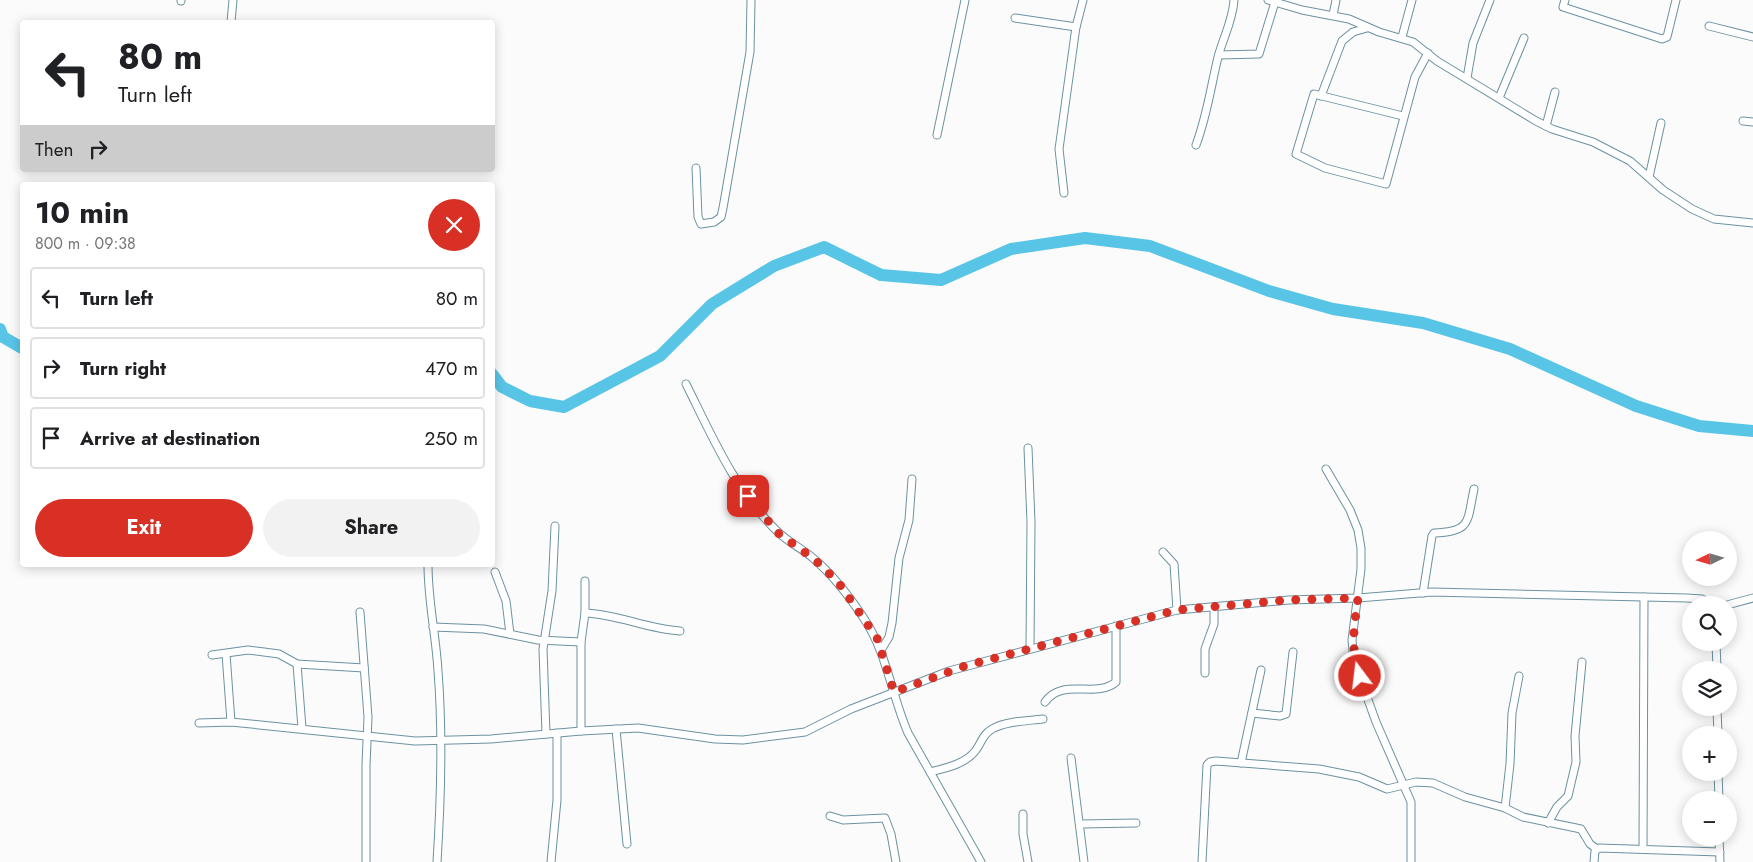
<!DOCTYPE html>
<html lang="en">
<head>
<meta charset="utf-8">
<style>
	:root { --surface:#fff; --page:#f2f2f2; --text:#202124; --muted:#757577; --line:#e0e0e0; --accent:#d93025 }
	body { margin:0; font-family:Jost,sans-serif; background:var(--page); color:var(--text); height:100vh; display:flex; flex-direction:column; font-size:19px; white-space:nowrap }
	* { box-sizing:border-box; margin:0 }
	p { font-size:16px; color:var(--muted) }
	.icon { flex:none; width:28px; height:28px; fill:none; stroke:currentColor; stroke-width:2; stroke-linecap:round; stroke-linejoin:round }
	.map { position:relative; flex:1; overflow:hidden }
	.sheet { position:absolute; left:20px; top:182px; width:475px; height:385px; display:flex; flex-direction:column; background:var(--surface); border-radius:5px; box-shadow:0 2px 12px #0003 }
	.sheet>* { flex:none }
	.top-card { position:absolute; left:20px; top:20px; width:475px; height:152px; border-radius:5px; box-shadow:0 2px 12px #0003; background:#fff; color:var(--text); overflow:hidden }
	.needle { width:32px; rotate:265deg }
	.controls { position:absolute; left:1682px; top:531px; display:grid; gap:10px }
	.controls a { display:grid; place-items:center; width:55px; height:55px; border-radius:50%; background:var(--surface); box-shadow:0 2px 12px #0003; font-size:25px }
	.pin { position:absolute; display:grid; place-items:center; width:42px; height:42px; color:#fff; margin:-21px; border-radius:10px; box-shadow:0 2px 8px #0006 }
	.me { position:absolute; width:55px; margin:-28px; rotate:345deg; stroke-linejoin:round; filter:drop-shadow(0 0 4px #0008) }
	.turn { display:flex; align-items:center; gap:18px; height:105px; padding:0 15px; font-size:22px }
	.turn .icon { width:65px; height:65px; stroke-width:2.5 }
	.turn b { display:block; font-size:35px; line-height:42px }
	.then { display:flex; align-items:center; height:48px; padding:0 15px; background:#0003; gap:10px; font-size:19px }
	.round { display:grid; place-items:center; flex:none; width:52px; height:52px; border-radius:26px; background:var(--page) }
	.summary { display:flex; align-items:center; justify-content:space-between; height:85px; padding:0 15px }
	h1 { font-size:30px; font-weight:700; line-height:38px }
	.button { display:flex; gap:10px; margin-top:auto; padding:10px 15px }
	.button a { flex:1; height:58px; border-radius:30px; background:var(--accent); color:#fff; font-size:20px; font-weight:700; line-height:58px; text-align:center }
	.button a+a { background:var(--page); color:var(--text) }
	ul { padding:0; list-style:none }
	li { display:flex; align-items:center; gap:15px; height:62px; margin:0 10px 8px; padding:0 5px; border:2px solid var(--line); border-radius:5px }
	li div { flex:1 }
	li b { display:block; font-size:19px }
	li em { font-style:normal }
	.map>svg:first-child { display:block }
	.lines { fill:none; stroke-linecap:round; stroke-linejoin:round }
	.river { stroke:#58c5e7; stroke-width:12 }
	.minor-casing { stroke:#6b92a0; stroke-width:9 }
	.minor { stroke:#fff; stroke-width:7 }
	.route { stroke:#d93025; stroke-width:9; stroke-dasharray:0 16.2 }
</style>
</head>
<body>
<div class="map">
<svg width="1753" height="862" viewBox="0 0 1753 862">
	<rect width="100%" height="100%" fill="#fbfbfb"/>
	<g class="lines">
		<g class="river">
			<path d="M0,329L3,337L22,348"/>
			<path d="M492,374L502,387L530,401L564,407L660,356L712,304L774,266L824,247L881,275L941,280L1011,249L1085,238L1150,246L1269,291L1333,309L1423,323L1510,349L1636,406L1699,426L1753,431"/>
		</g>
		<defs>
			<g id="minor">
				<path d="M1268,0L1302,10L1349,19L1379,32L1413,42L1437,61L1536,121L1552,129L1593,142L1630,161L1663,190L1692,209L1714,219L1753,223"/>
				<path d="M1565,0L1563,7L1662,39L1667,37L1676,0"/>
				<path d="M181,1V0"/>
				<path d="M1333,15L1336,0"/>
				<path d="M1015,18L1076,27"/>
				<path d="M231,22L233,0"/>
				<path d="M1709,26L1753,37"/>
				<path d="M1402,37L1412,0"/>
				<path d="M1219,55L1259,54L1275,2"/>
				<path d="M1467,78L1473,43L1490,0"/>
				<path d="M1321,96L1342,41L1353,32L1367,28"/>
				<path d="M1499,98L1524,38"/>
				<path d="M1403,116L1314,94L1296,154L1325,168L1386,184L1415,77L1428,53"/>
				<path d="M1743,121L1753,122"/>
				<path d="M1546,126L1555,92"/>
				<path d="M937,135L965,0"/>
				<path d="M1196,145C1207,116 1211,86 1218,57C1223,38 1233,20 1234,0"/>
				<path d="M696,168L698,217L701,224L714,222L721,217L723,208L750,52L751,0"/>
				<path d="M1649,177L1661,123"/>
				<path d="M1064,193L1059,149L1076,27L1083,0"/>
				<path d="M686,384C712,436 735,491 778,532C788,542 803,549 814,559C833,575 849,596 863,617C887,652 891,694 908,733L981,862"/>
				<path d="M1028,448L1031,522L1030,647"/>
				<path d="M1326,469L1350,510L1358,530L1361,548V569L1352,640L1354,661L1376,722L1411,802V862"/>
				<path d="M1163,552L1174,564L1177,610"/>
				<path d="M428,565C428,601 436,636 438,671C443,734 441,799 437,862"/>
				<path d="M495,572L506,601L510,634"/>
				<path d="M1423,593L1432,536L1434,533C1472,532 1467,521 1474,489"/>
				<path d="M1727,605L1753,598"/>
				<path d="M360,612L368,717L366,765V862"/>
				<path d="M585,613C617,614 647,629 680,631"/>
				<path d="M433,627L484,629L538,640L581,642"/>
				<path d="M1716,642L1717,670"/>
				<path d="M881,650L889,637L892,623L899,558L909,520L912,479"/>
				<path d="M226,654L231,722"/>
				<path d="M212,655L248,650L264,652L279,654L297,664L364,668"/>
				<path d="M297,664L302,728"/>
				<path d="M1205,673V649L1214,624V607"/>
				<path d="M1045,702C1062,677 1096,699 1116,682V626"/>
				<path d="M1717,708L1718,735"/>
				<path d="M1252,713L1280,716L1286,714L1293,652"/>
				<path d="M199,723L231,722L415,741L491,739L581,731L638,728L715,739L743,740L805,732L851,709L949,671L1177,610L1289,600L1358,598L1432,592L1687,598L1702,599L1711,605"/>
				<path d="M616,729L627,844"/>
				<path d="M581,731V642L585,613V581"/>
				<path d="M546,734L543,649L552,591L555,526"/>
				<path d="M1071,758L1084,862"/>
				<path d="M1241,763L1261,670"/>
				<path d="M930,772C946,768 966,764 976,750C982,742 982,735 992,729C1006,721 1027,721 1043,719"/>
				<path d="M1718,772L1719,800"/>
				<path d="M1505,808L1510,764L1512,713L1519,676"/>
				<path d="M1023,814V834L1028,862"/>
				<path d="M830,816L843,820L885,818L891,834L896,862"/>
				<path d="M1548,823L1557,807L1568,796L1576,762L1575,736L1582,662"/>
				<path d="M1081,824L1136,823"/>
				<path d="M1719,838L1720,862"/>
				<path d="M1643,849L1644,597"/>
				<path d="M551,862L557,800V733"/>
				<path d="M1202,862L1207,765L1210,762L1216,761L1319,769L1359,777L1387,789L1416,782L1433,783L1465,797L1505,808L1523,817L1581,829L1590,844L1597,849"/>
				<path d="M1594,862L1595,851L1599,848L1720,852"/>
			</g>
		</defs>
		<use href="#minor" class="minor-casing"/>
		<use href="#minor" class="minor"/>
	</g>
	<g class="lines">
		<path class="route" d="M748,496L778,533L814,559L838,582L877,638L894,692L965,666L1177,610L1289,600L1358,598C1354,628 1350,647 1360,676"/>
	</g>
</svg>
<div class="controls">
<a><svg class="needle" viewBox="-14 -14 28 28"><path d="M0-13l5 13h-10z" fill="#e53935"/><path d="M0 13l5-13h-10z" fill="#757577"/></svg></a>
<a><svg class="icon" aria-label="search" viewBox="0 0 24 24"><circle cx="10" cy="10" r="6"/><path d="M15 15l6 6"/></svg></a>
<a><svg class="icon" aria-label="layers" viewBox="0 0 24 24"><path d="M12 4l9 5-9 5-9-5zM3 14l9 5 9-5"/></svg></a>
<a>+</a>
<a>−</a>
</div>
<div class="pin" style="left:748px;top:496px;background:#d93025"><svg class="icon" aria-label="arrive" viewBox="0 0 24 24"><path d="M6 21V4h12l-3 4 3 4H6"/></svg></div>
<svg class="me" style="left:1360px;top:676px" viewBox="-20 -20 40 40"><circle r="17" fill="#d93025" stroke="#fff" stroke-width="3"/><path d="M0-11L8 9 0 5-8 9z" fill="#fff"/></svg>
<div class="top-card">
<div class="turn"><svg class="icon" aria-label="left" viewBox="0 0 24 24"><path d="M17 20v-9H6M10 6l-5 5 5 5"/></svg><div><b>80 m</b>Turn left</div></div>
<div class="then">Then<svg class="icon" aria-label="right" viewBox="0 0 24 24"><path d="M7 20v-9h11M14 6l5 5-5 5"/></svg></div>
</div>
<section class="sheet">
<div class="summary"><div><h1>10 min</h1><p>800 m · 09:38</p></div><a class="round" style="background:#d93025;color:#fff"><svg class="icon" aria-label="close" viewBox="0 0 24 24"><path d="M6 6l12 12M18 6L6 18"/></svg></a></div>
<ul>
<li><svg class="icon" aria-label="left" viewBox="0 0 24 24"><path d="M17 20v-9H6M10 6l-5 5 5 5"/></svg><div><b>Turn left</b></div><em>80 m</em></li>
<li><svg class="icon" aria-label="right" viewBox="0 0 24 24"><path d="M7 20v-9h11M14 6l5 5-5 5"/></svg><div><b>Turn right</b></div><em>470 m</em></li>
<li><svg class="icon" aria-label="arrive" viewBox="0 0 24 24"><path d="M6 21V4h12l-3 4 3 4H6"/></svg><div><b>Arrive at destination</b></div><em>250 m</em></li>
</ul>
<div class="button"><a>Exit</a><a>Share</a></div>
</section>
</div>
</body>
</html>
